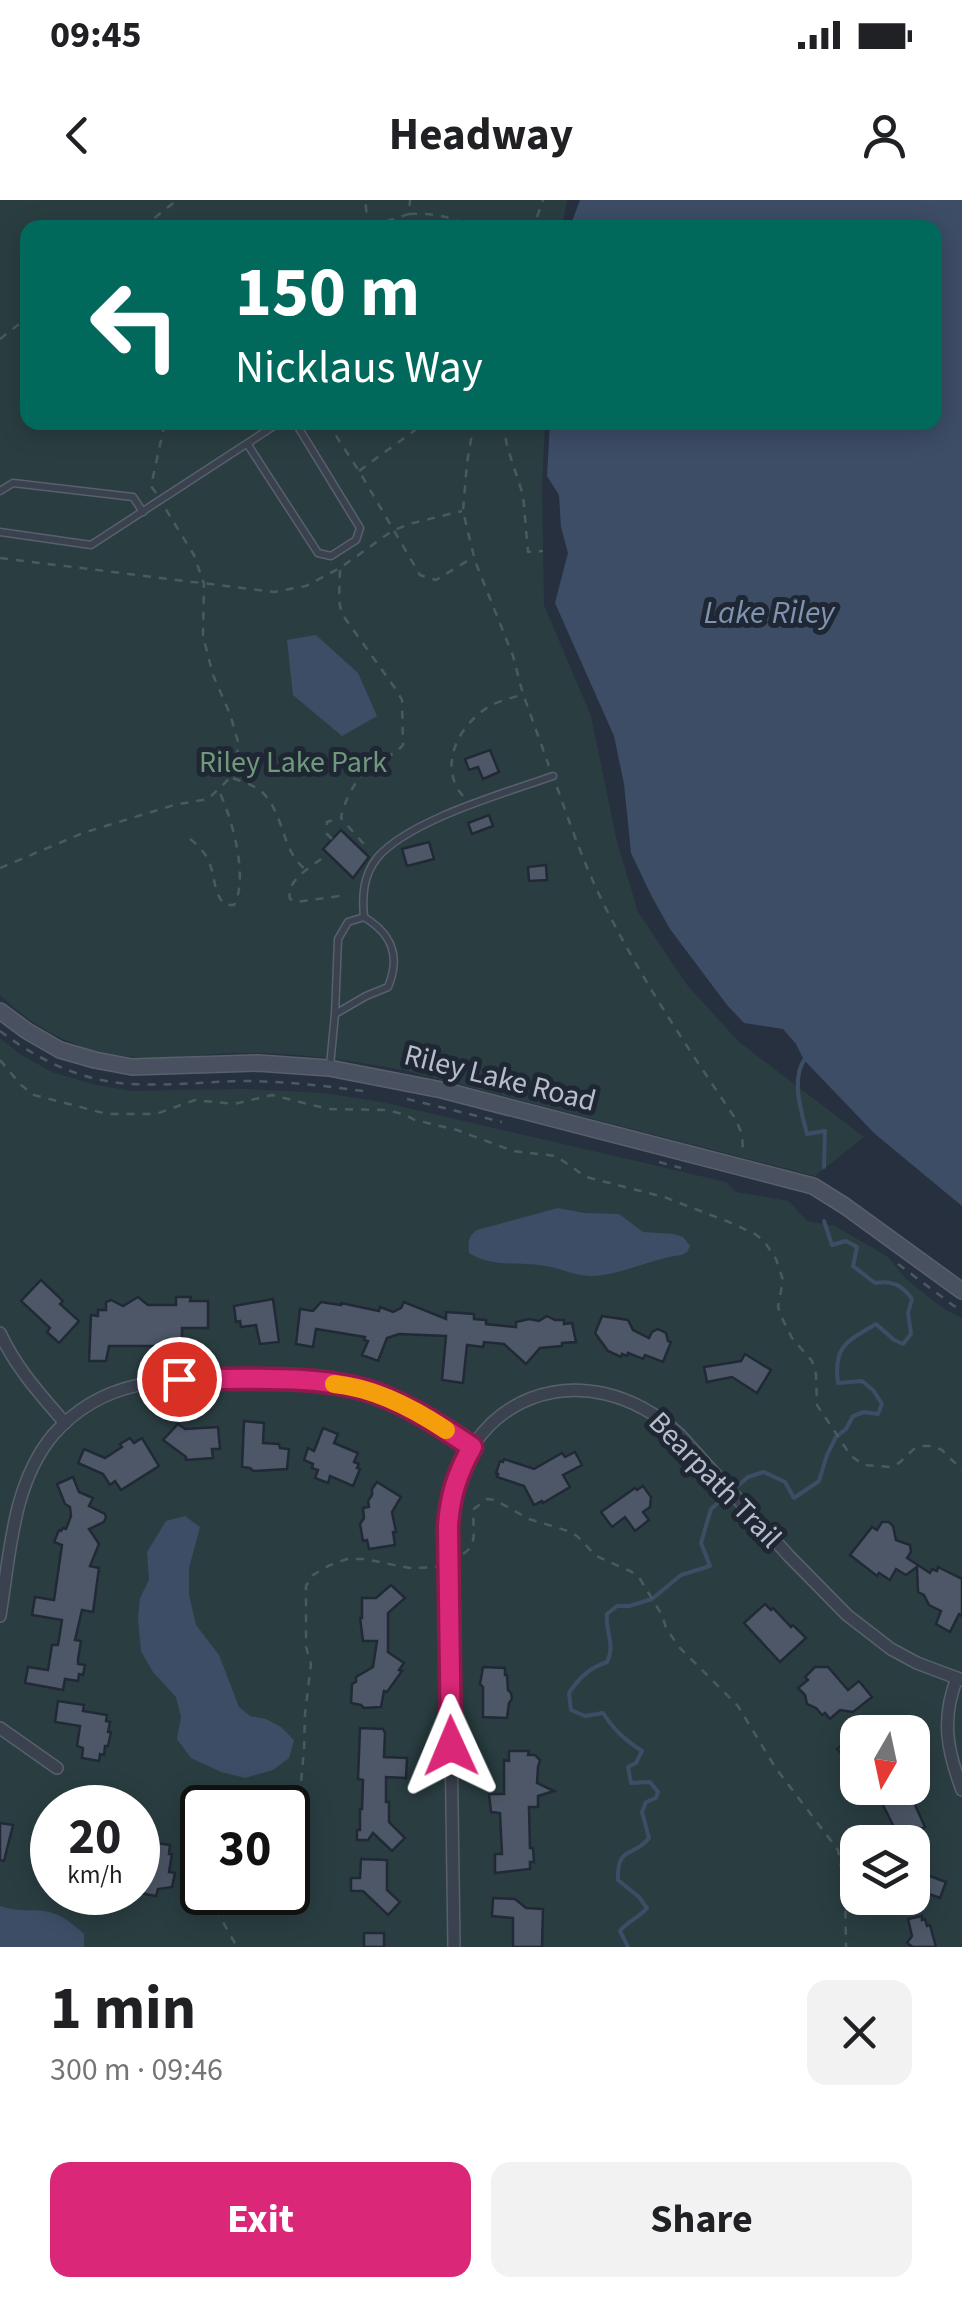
<!DOCTYPE html>
<html lang="en">
<head>
<meta charset="utf-8">
<style>
	:root { --surface:#fff; --page:#f2f2f2; --text:#202124; --muted:#757577; --accent:#db2777 }
	body { margin:0; font-family:"Source Sans 3",sans-serif; background:var(--page); color:var(--text); height:100vh; display:flex; flex-direction:column; font-size:38px; white-space:nowrap }
	* { box-sizing:border-box; margin:0 }
	p { font-size:32px; color:var(--muted) }
	.icon { flex:none; width:55px; height:55px; fill:none; stroke:currentColor; stroke-width:2; stroke-linecap:round; stroke-linejoin:round }
	.map { position:relative; height:1747px; overflow:hidden }
	.details { display:flex; flex-direction:column; background:var(--surface); flex:1 }
	.details>* { flex:none }
	.guide { position:absolute; left:20px; top:20px; width:922px; height:210px; border-radius:20px; box-shadow:0 5px 25px #0003; background:#00695c; color:#fff; overflow:hidden }
	.needle { width:65px; rotate:189deg }
	.buttons { position:absolute; left:840px; top:1515px; display:grid; gap:20px }
	.buttons a { display:grid; place-items:center; width:90px; height:90px; border-radius:20px; background:var(--surface); box-shadow:0 5px 25px #0003; font-size:50px }
	.speed { position:absolute; left:30px; top:1585px; display:flex; gap:20px; font-size:50px; font-weight:700; text-align:center }
	.speed>* { display:grid; place-content:center; width:130px; height:130px; border-radius:50%; background:var(--surface); box-shadow:0 5px 25px #0003; line-height:1 }
	.speed small { font-size:25px; font-weight:400 }
	.speed .limit { border:5px solid #111; border-radius:15px; background:#fff; color:#111 }
	.pin { position:absolute; display:grid; place-items:center; width:85px; height:85px; color:#fff; margin:-42px; border:5px solid #fff; border-radius:50%; box-shadow:0 2px 10px #0007 }
	.me { position:absolute; width:110px; margin:-55px; rotate:359deg; stroke-linejoin:round; filter:drop-shadow(0 0 8px #0008) }
	.turn { display:flex; align-items:center; gap:35px; height:210px; padding:0 50px; font-size:45px }
	.turn .icon { width:130px; height:130px; stroke-width:2.5 }
	.turn b { display:block; font-size:70px; line-height:85px }
	.round { display:grid; place-items:center; flex:none; width:105px; height:105px; border-radius:20px; background:var(--page) }
	.head { display:flex; align-items:center; justify-content:space-between; height:170px; padding:0 50px }
	h1 { font-size:60px; font-weight:700; line-height:75px }
	.primary-button { display:flex; gap:20px; margin-top:auto; padding:20px 50px }
	.primary-button a { flex:1; height:115px; border-radius:20px; background:var(--accent); color:#fff; font-size:40px; font-weight:700; line-height:115px; text-align:center }
	.primary-button a+a { background:var(--page); color:var(--text) }
	.status { display:flex; justify-content:space-between; align-items:center; height:70px; padding:0 50px; background:var(--surface); direction:ltr }
	.status svg { height:28px; fill:currentColor }
	header { display:flex; justify-content:space-between; align-items:center; height:130px; padding:0 50px; background:var(--surface); font-size:45px; font-weight:700 }
	.map>svg:first-child { display:block }
	.green { fill:#2a3e41; fill-rule:evenodd }
	.water { fill:#3d4d66 }
	.lines { fill:none; stroke-linecap:round; stroke-linejoin:round }
	.stream { stroke:#3d4d66; stroke-width:4 }
	.building { fill:#4d5767; stroke:#212936; stroke-width:2.5 }
	.lane-casing { stroke:#58606c; stroke-width:9 }
	.street-casing { stroke:#58606c; stroke-width:14 }
	.secondary-casing { stroke:#58606c; stroke-width:18 }
	.path { stroke:#495b5f; stroke-width:2.5; stroke-dasharray:8 8; stroke-linecap:butt }
	.lane { stroke:#3b424f; stroke-width:6 }
	.street { stroke:#3b424f; stroke-width:11 }
	.secondary { stroke:#495161; stroke-width:15 }
	.route-casing { stroke:#8e194d; stroke-width:25 }
	.route { stroke:#db2777; stroke-width:18 }
	.slow { stroke:#f59e0b; stroke-width:18 }
	.labels { text-anchor:middle; dominant-baseline:central; stroke-width:10; stroke-linejoin:round; paint-order:stroke }
	.park-label { font-size:30px; fill:#6f997a; stroke:#1f2734 }
	.street-label { font-size:30px; fill:#b7bdc9; stroke:#1f2734 }
	.water-label { font-size:32px; font-style:italic; fill:#8093af; stroke:#1f2734 }
</style>
</head>
<body>
<div class="status"><b>09:45</b><svg viewBox="0 0 49 12"><path d="M0 12V9h3v3zM5 12V6h3v6zM10 12V3h3v9zM15 12V0h3v12zM26 1h20v11H26zM47 4h2v5h-2z"/></svg></div>
<header><svg class="icon" aria-label="back" viewBox="0 0 24 24"><path d="M15 5l-7 7 7 7"/></svg>Headway<svg class="icon" aria-label="person" viewBox="0 0 24 24"><circle cx="12" cy="8" r="4"/><path d="M4 21q1-7 8-7t8 7"/></svg></header>
<div class="map">
<svg width="962" height="1747" viewBox="0 0 962 1747">
	<rect width="100%" height="100%" fill="#27303f"/>
	<g class="green">
		<path d="M0,0H567L562,27L28,28V222L545,223L542,287L544,405L591,516L617,642L638,712L687,785L739,842L864,937L815,976L403,870C353,861 301,853 250,853C212,852 174,860 136,857C81,853 39,832 0,795Z"/>
		<path d="M0,838L20,854L52,872L92,884L131,891L245,889L324,893L382,902L726,982L736,992L789,1001L807,1021L835,1026L888,1057L906,1079L944,1109L962,1118V1747H0ZM858,1532H912V1588H858ZM52,1608H138V1692H52ZM202,1608H288V1692H202ZM858,1642H912V1698H858Z"/>
	</g>
	<g class="water">
		<path d="M580,0H962V1006L875,934L804,860L796,844L783,829L744,823L727,805L670,729L652,697L631,653L624,584L614,536L555,403L568,353L561,327L559,295L547,276L550,223L935,222V28L570,27Z"/>
		<path d="M316,435L358,473L377,516L342,536L293,495L287,440Z"/>
		<path d="M558,1008L584,1013L619,1014L643,1032L674,1034L683,1037L690,1046L687,1052L682,1055C652,1058 620,1076 591,1076C574,1076 561,1068 545,1066C519,1061 492,1068 469,1053C468,1043 468,1036 477,1030Z"/>
		<path d="M185,1316L200,1327L189,1368V1395L196,1425L219,1455L239,1507L250,1516L266,1519L281,1527L294,1540L289,1558L273,1570L245,1578L221,1572L191,1558L177,1539L181,1517L176,1497L153,1472L141,1451L138,1418L140,1398L149,1380L147,1352L166,1321Z"/>
		<path d="M0,1706C19,1713 33,1708 49,1712C63,1715 74,1725 84,1734V1747H0Z"/>
	</g>
	<g class="lines">
		<g class="stream">
			<path d="M806,857C790,878 801,910 807,934L825,931L824,967"/>
			<path d="M628,1747L620,1731C628,1721 640,1717 647,1708L639,1697L618,1680C617,1644 634,1658 649,1638L642,1612L646,1602L656,1598L658,1592L650,1582L631,1583L628,1567L636,1563L642,1551C625,1540 614,1530 603,1513L585,1516L571,1510L569,1493C579,1478 589,1468 607,1462C616,1444 605,1433 607,1414L617,1406H629L652,1399L681,1375L710,1366L701,1343L711,1309L748,1277L764,1272L785,1282L794,1298L819,1281L827,1255L836,1237L846,1229L853,1216L864,1212L878,1214L882,1204L873,1190L862,1181L838,1183C833,1145 848,1141 876,1124L894,1140L903,1144L911,1134L908,1113L912,1099C902,1085 892,1080 875,1083L853,1066L857,1047L846,1041L832,1045L824,1021"/>
		</g>
	</g>
	<g class="building">
		<path d="M490,550L499,572L483,579L478,567L469,570L465,559Z"/>
		<path d="M489,615L493,626L472,634L468,623Z"/>
		<path d="M341,630L369,657L353,678L323,649Z"/>
		<path d="M429,642L434,659L407,666L402,649Z"/>
		<path d="M546,665L547,680L529,681L528,667Z"/>
		<path d="M41,1080L63,1101L60,1104L79,1121L59,1143L47,1132L50,1128L21,1101Z"/>
		<path d="M138,1097L148,1105H176V1097H191L190,1101H208V1128H182V1150H161V1146H109L106,1161H89L91,1115L98,1116V1110H106V1102L111,1100L123,1106Z"/>
		<path d="M273,1099L279,1142L260,1144L256,1125L241,1127L240,1121L236,1122L234,1106Z"/>
		<path d="M321,1102L341,1105V1103L379,1111L380,1107L393,1112L401,1108L404,1102L446,1119V1112L474,1114V1119L486,1120V1124L516,1127V1122L529,1119L539,1121L547,1116L555,1120H564V1124L572,1123L576,1142L562,1143V1146L540,1148L526,1164L504,1144L484,1142L483,1147L467,1145L463,1183L442,1180L446,1136L399,1134L387,1138L378,1161L362,1155L368,1141L364,1140L365,1137L316,1129L313,1147L296,1144L300,1109L313,1111Z"/>
		<path d="M602,1116L628,1120L633,1130L649,1138L652,1132L658,1129L666,1133L668,1141L671,1142L663,1162L645,1155L643,1159L628,1153L627,1156L622,1154L621,1157L608,1151L595,1133Z"/>
		<path d="M745,1154L771,1170L757,1193L732,1177L707,1182L704,1167L741,1161Z"/>
		<path d="M244,1221L264,1223L263,1243L279,1244L280,1248L289,1249L287,1269L253,1271L250,1268L242,1267Z"/>
		<path d="M178,1224L185,1229L218,1227L220,1249H212L213,1258L186,1260V1257L163,1240Z"/>
		<path d="M323,1228L338,1234L334,1243L358,1253L354,1262L359,1264L357,1268L360,1269L353,1286L330,1276L328,1283L315,1278L318,1270L312,1268L313,1264L304,1260L308,1248L314,1251Z"/>
		<path d="M130,1238L134,1243L142,1238L159,1266L121,1290L115,1281L110,1285L103,1274L78,1263L84,1249L105,1258L122,1247L120,1244Z"/>
		<path d="M575,1252L582,1265L563,1275L570,1287L543,1303L542,1301L534,1305L524,1286L497,1277L498,1274L496,1273L500,1261L503,1262L504,1259L534,1269L562,1253L565,1257Z"/>
		<path d="M73,1277L79,1292L93,1298L89,1306L105,1314L106,1317L104,1322L89,1329L99,1344L90,1366L99,1368L93,1412L82,1410L75,1440L81,1441L78,1459V1464L85,1465L83,1475L79,1474L78,1481L65,1479L63,1490L25,1483L28,1467L48,1470L52,1445H58L62,1420L32,1415L35,1397L54,1400L62,1345L54,1342L59,1330L61,1331L63,1328L66,1329L71,1316L70,1307L65,1304L57,1284Z"/>
		<path d="M377,1282L401,1297L392,1312L396,1332H393L395,1345L369,1349L367,1340L363,1341L360,1324L364,1318L363,1308L369,1307L368,1301L372,1295V1289Z"/>
		<path d="M643,1286L651,1297L650,1307L643,1312L649,1320L635,1331L625,1317L612,1327L601,1312L635,1288L637,1290Z"/>
		<path d="M882,1322H889L893,1326L896,1340L910,1345L911,1352L907,1358L930,1373L932,1369L937,1371L938,1367L962,1379V1416L959,1414L950,1432L936,1424L941,1411L929,1405L924,1395L918,1392L917,1367L906,1375L896,1369L890,1380L879,1373L877,1376L850,1355L872,1327L877,1330Z"/>
		<path d="M391,1385L405,1398L388,1413V1452L404,1463L399,1470L402,1471L387,1492L384,1491L381,1507L364,1508L361,1505L351,1503L352,1484L356,1482V1477L373,1467L377,1441H363L360,1418H362V1398H376Z"/>
		<path d="M765,1404L771,1410L773,1408L791,1427L793,1425L806,1438L780,1462L744,1423Z"/>
		<path d="M483,1467L505,1468V1475H507L508,1490L511,1493L512,1499L509,1503L507,1518L483,1517V1487L480,1484Z"/>
		<path d="M815,1467H828L848,1490L859,1481L872,1497L853,1512L840,1510L830,1519L825,1513L822,1515L816,1508L807,1504L805,1495L798,1488L808,1480L805,1477Z"/>
		<path d="M58,1501L84,1505L83,1511L107,1515L106,1521L110,1522L108,1532H111L108,1546H105L104,1555L100,1554L99,1561L82,1558L83,1548L77,1546L80,1526L55,1522Z"/>
		<path d="M360,1528L383,1529L385,1533L384,1557L407,1558L406,1578L386,1577V1602H389V1622L405,1638L392,1651L373,1633L368,1640H357V1630H360V1609H362L363,1580L358,1579Z"/>
		<path d="M858,1531V1570L837,1549Z"/>
		<path d="M509,1551H529L528,1555H535L540,1560L538,1567L537,1583L554,1591L538,1596V1607H529L530,1648H533L534,1662H530V1669L495,1673V1654H502L500,1613L491,1612L489,1594H504V1560L509,1561Z"/>
		<path d="M912,1575L925,1580L915,1605L925,1627L900,1639L882,1603L899,1593L901,1588H912Z"/>
		<path d="M0,1623L13,1625L4,1661L0,1660Z"/>
		<path d="M157,1643L170,1645L169,1654H172L169,1672L175,1673L172,1687L158,1689L156,1696L140,1693L141,1689L138,1688V1669L152,1672Z"/>
		<path d="M924,1651L927,1675L946,1682L940,1698L912,1688V1653Z"/>
		<path d="M361,1659L387,1660V1690L400,1702L388,1715L363,1691H351V1678H360Z"/>
		<path d="M493,1698L515,1699L526,1708L543,1709L542,1747H513V1718L492,1716Z"/>
		<path d="M922,1716V1720L925,1719L927,1726L930,1725L936,1747H913L907,1743L912,1736L908,1719Z"/>
		<rect x="364" y="1733" width="20" height="14"/>
	</g>
	<g class="lines">
		<defs>
			<g id="lane">
				<path d="M248,245L318,353L331,356L356,340L360,328L295,222"/>
				<path d="M0,291L13,283L133,297L143,312"/>
				<path d="M0,332L91,345L280,222"/>
				<path d="M364,717C362,696 363,676 377,658C409,620 505,593 553,576"/>
				<path d="M330,866L335,814L366,796L388,787C401,756 392,734 364,717L348,722L338,739L335,814"/>
			</g>
			<g id="street">
				<path d="M0,1133C16,1168 40,1194 65,1223"/>
				<path d="M0,1416C10,1355 12,1284 53,1235C107,1173 177,1179 251,1180C292,1181 332,1180 372,1192C408,1203 440,1226 472,1247"/>
				<path d="M957,1478C941,1519 947,1550 962,1590"/>
				<path d="M0,1528L57,1568"/>
				<path d="M454,1747L448,1326C456,1195 584,1147 680,1235L789,1356L847,1415L891,1449L917,1463L962,1480"/>
			</g>
			<path id="secondary" d="M0,811L27,831L60,850L95,860L132,867L258,863L329,868L442,890L813,986L845,1006L962,1091"/>
		</defs>
		<use href="#lane" class="lane-casing"/>
		<use href="#street" class="street-casing"/>
		<use href="#secondary" class="secondary-casing"/>
		<g class="path">
			<path d="M409,14C432,13 452,16 472,28"/>
			<path d="M142,28L177,0"/>
			<path d="M364,28L367,16L365,0"/>
			<path d="M372,28L378,24L409,14L410,0"/>
			<path d="M526,28L536,20L543,0"/>
			<path d="M0,139L28,117"/>
			<path d="M327,222L359,271L420,375L436,380L472,358"/>
			<path d="M474,222L467,263L463,311L475,361L513,456L523,494L549,566"/>
			<path d="M503,222L507,246L523,295L528,352L543,351"/>
			<path d="M359,271L426,222"/>
			<path d="M156,293L151,286L165,222"/>
			<path d="M0,358L274,392L306,386L340,368L392,331L409,324L462,311"/>
			<path d="M340,370L339,401L342,414L397,491L402,500L403,545C394,556 380,559 369,568C355,580 344,601 341,618L369,650"/>
			<path d="M233,578C242,582 255,585 262,592C285,614 281,651 306,670"/>
			<path d="M557,587C573,633 590,680 613,722C649,791 692,854 735,918L742,934L743,951"/>
			<path d="M463,596C437,566 459,524 490,506C499,501 511,498 521,495"/>
			<path d="M190,639C222,663 207,686 225,705H234C249,678 232,618 219,591"/>
			<path d="M332,639L327,634V622L339,618"/>
			<path d="M321,659C308,669 286,681 290,699L296,702L340,696"/>
			<path d="M0,668L83,633L174,605L208,599L231,577L239,545L230,514L213,475L203,436L204,384L194,355L165,308"/>
			<path d="M0,831C38,860 83,882 133,884C168,886 204,882 240,881C283,881 327,886 370,892"/>
			<path d="M0,860L21,885L34,895L107,914H156L195,900L234,904L272,895L328,909L386,910L403,914L415,920L457,930L513,951L556,956L586,977L664,997L729,1022L755,1034L764,1041L776,1059L783,1080L778,1107L782,1118L792,1138L812,1161L816,1174L817,1205L851,1256L864,1265L890,1267L899,1263L915,1248L922,1246H932L942,1250L962,1270"/>
			<path d="M407,899L502,922"/>
			<path d="M659,962L681,968"/>
			<path d="M898,1064L954,1106L962,1109"/>
			<path d="M463,1354C480,1343 471,1327 474,1309L487,1299L495,1300L529,1319L568,1331L577,1336L596,1356L632,1372L640,1379L662,1415L666,1428L679,1447L738,1506L775,1567L838,1650L845,1688L846,1747"/>
			<path d="M287,1608L300,1593L304,1550L305,1514L311,1464L306,1447V1386L313,1375L328,1366L347,1359H364L410,1368L438,1367"/>
			<path d="M215,1692L218,1713L237,1747"/>
		</g>
		<use href="#lane" class="lane"/>
		<use href="#street" class="street"/>
		<use href="#secondary" class="secondary"/>
	</g>
	<g class="lines">
		<defs>
			<path id="route" d="M179,1179C241,1180 320,1173 378,1194C412,1207 442,1227 472,1247C457,1274 450,1296 448,1326L451,1546"/>
		</defs>
		<use href="#route" class="route-casing"/>
		<use href="#route" class="route"/>
		<path class="slow" d="M334,1184C374,1188 413,1208 446,1230"/>
	</g>
	<g class="labels">
		<g class="park-label">
			<text x="293" y="562">Riley Lake Park</text>
		</g>
		<g class="street-label">
			<text transform="translate(500 878) rotate(14)">Riley Lake Road</text>
			<text transform="translate(715 1280) rotate(46)">Bearpath Trail</text>
		</g>
		<g class="water-label">
			<text x="769" y="413">Lake Riley</text>
		</g>
	</g>
</svg>
<div class="buttons">
<a><svg class="needle" viewBox="-14 -14 28 28"><path d="M0-13l5 13h-10z" fill="#e53935"/><path d="M0 13l5-13h-10z" fill="#757577"/></svg></a>
<a><svg class="icon" aria-label="layers" viewBox="0 0 24 24"><path d="M12 4l9 5-9 5-9-5zM3 14l9 5 9-5"/></svg></a>
</div>
<div class="speed"><div>20<small>km/h</small></div><div class="limit">30</div></div>
<div class="pin" style="left:179px;top:1179px;background:#d93025"><svg class="icon" aria-label="arrive" viewBox="0 0 24 24"><path d="M6 21V4h12l-3 4 3 4H6"/></svg></div>
<svg class="me" style="left:451px;top:1546px" viewBox="-20 -20 40 40"><path d="M0-17L14 15 0 8-14 15z" fill="#db2777" stroke="#fff" stroke-width="4"/></svg>
<div class="guide">
<div class="turn"><svg class="icon" aria-label="left" viewBox="0 0 24 24"><path d="M17 20v-9H6M10 6l-5 5 5 5"/></svg><div><b>150 m</b>Nicklaus Way</div></div>
</div>
</div>
<section class="details">
<div class="head"><div><h1>1 min</h1><p>300 m · 09:46</p></div><a class="round"><svg class="icon" aria-label="close" viewBox="0 0 24 24"><path d="M6 6l12 12M18 6L6 18"/></svg></a></div>
<div class="primary-button"><a>Exit</a><a>Share</a></div>
</section>
</body>
</html>
